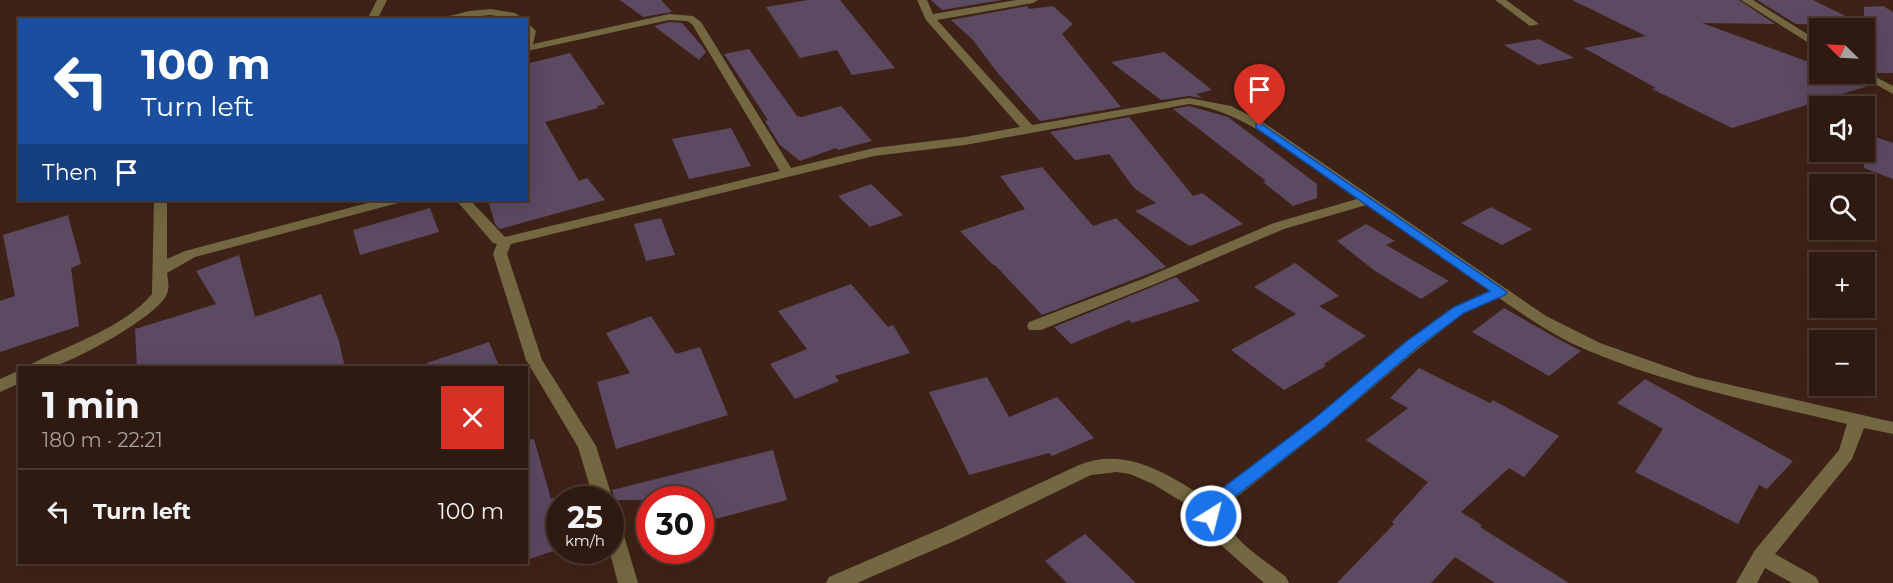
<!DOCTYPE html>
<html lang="en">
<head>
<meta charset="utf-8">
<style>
	:root { --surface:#2f1a11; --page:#37231a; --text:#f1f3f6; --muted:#a7a19f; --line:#4a3831 }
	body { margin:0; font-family:Montserrat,sans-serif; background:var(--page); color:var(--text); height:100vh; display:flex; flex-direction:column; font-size:22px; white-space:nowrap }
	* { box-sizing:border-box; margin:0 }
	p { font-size:20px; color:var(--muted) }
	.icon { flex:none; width:33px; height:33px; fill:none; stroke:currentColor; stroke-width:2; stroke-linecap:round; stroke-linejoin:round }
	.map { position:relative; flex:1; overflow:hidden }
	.sheet { position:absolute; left:18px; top:366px; width:510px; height:198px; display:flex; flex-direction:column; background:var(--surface); border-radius:0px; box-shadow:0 6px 24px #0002,0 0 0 2px var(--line) }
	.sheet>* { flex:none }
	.top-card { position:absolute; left:18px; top:18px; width:510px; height:183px; border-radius:0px; box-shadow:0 6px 24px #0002,0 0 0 2px var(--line); background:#1a4fa0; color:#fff; overflow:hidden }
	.needle { width:39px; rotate:294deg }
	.fabs { position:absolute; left:1809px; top:18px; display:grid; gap:12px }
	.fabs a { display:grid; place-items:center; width:66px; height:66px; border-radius:0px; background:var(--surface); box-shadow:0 6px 24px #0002,0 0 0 2px var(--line); font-size:30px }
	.speed { position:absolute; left:546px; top:486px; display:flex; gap:12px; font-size:30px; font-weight:700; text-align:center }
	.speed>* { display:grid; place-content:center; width:78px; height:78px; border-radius:50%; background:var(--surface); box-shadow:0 6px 24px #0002,0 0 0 2px var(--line); line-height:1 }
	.speed small { font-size:15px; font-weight:400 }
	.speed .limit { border:9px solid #d22; background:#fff; color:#111 }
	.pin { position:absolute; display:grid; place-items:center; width:51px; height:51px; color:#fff; margin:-62px -26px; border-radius:50% 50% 50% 0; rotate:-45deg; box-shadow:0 0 6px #0007 }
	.pin .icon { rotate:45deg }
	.me { position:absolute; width:66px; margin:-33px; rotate:36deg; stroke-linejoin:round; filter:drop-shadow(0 0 4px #0008) }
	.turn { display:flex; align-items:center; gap:21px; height:126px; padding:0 24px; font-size:27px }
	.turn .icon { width:78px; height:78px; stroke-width:2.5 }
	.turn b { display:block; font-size:42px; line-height:51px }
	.then { display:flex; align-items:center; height:57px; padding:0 24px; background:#0003; gap:12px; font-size:22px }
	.round { display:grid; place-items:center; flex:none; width:63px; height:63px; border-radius:0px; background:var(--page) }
	.summary { display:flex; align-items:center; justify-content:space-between; height:102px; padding:0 24px }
	h1 { font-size:36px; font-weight:700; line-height:45px }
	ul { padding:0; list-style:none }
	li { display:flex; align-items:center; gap:18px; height:84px; padding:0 24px; border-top:2px solid var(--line) }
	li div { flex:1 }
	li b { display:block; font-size:22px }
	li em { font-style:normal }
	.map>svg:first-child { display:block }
	.building { fill:#5c4962 }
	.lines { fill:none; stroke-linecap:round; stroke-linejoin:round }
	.street { fill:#736841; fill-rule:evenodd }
	.route { fill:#1a73e8; stroke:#114b97; stroke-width:1.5 }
</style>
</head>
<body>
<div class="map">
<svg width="1893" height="583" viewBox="0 0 1893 583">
	<rect width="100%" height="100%" fill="#3f2217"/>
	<g class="building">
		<path d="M620,0H661L672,12L643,17Z"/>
		<path d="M808,0H840L895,68L852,75L837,50L800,58L766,7Z"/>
		<path d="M931,0H1002L942,10Z"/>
		<path d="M1572,0H1739L1775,24L1702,23L1820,66V74H1840L1871,85L1732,128L1652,89L1656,88L1584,48L1646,36Z"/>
		<path d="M1757,0H1813L1864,25V7L1883,6L1893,12V73H1872L1864,69V25L1796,24Z"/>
		<path d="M1027,6L1029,9L1053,6L1073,24L1062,34L1121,107L1040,121L996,71L973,40L951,20Z"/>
		<path d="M669,22L682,23L702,46L706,52L699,60L654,26Z"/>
		<path d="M1539,39L1574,58L1538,65L1504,45Z"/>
		<path d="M749,49L797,116L802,117L841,106L872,141L838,150L836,148L800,161L780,145L765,121L768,120L724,54Z"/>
		<path d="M1164,52L1212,90L1196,94L1202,98L1189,96L1161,100L1111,62Z"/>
		<path d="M570,53L605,104L597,106L598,108L545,122L579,181L587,178L605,200L500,229L495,224L488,200H526V64Z"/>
		<path d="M1189,106L1228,117L1317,184V198L1293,206L1263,182L1266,181L1173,109Z"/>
		<path d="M1129,117L1193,196L1202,193L1243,224L1190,246L1135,211L1156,203L1134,188L1109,154L1075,160L1050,132Z"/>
		<path d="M731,128L751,166L689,179L672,139Z"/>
		<path d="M1864,133L1893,143V179L1864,168Z"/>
		<path d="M1042,167L1093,226L1116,218L1166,267L1042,315L995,265H993L960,231L1025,209L1000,176Z"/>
		<path d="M871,184L903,215L870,227L838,196Z"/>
		<path d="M1491,207L1532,229L1502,245L1461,223Z"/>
		<path d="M430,208L439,232L360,255L353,230Z"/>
		<path d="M68,215L81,264L71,268L79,326L0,352V301L15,296L3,235Z"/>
		<path d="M661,218L675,255L646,261L634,224Z"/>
		<path d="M1366,224L1395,241L1386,245L1449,281L1421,299L1375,271L1337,241Z"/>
		<path d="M239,255L255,317L321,294L339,341L345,368H137L135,329L216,304L196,271Z"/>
		<path d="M1295,263L1339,296L1319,306L1366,336L1324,364L1326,366L1284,390L1231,350L1296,314L1254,287Z"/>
		<path d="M1176,277L1200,301L1132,323L1129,320L1071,344L1054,327Z"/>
		<path d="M851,284L888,327L893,325L910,353L835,376L839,381L795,399L770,364L807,349L778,311Z"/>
		<path d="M1504,308L1553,336L1581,351L1549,376L1472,332Z"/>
		<path d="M651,316L676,354L700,347L728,415L616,449L597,382L630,373L606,333Z"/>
		<path d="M489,342L500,368H427V363Z"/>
		<path d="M1419,368L1490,403L1493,400L1559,436L1524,477L1509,468L1461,512L1482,525L1480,527L1569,583H1495L1455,557L1431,583H1337L1394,524L1392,522L1428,482L1366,440L1408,408L1390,398Z"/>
		<path d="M987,377L1009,417L1057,397L1094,438L1052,456L1049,453L969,475L929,392Z"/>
		<path d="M1645,379L1793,461L1767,489L1759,485L1738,524L1635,472L1663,429L1617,403Z"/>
		<path d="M534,439L551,499L560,496V549L526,560V440Z"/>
		<path d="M773,450L787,500L700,523V500H615L612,490Z"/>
		<path d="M1085,534L1136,583H1067L1045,561Z"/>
	</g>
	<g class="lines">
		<g class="street">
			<path d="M377,0H387L377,20H367Z"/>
			<path d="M917,0H927L933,14L1016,0H1038L1033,3L937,20L1032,125L1189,98L1231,106L1264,123L1546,316L1600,343L1696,377L1893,422V434L1864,428L1852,459L1775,554L1816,577L1819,583H1792L1765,568L1757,583H1736L1755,550L1839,450L1847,424C1760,403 1672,386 1589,351C1557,338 1528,318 1499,298L1464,313L1418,349L1327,426L1220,510C1229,539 1263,559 1286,577L1289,583H1264L1222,546L1213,536L1202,514L1153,484L1130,474L1117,472L1091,475L959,539L857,583H826L829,577L945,527L1079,465C1126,446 1168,474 1207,499L1315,418L1406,341L1454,307L1489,291L1366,205L1284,229L1155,284L1041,330H1029L1027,326L1029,322L1145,278L1274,223L1357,199C1307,165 1250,112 1189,104L965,145L874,156L511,244L507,254L542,360L596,446L613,500L610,505V500H594L578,447L526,360L493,254L497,244L493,243L456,200H470L505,237L780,171L692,24L687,21L669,20L527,51L526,21L536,31L533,44L669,14L693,16L701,22L791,168L874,148L965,137L1020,127L926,20Z"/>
			<path d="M1495,0H1506L1539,24L1530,26Z"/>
			<path d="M1741,0H1753L1820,42V50Z"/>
			<path d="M491,9L515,13L526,20H512L491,15L433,20L469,11Z"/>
			<path d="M1864,71L1893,86V94L1857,74H1864Z"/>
			<path d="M154,200H167V259L185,251L379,200H400L398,203L195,257L167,273C168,281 170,289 166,296C154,318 77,360 52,367C46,369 36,368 29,368L31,364C69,345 125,327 152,294Z"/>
			<path d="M20,370V383L0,392V379Z"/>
			<path d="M610,515L617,517L620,522L638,583H618L609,550H610Z"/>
		</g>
	</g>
	<path class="route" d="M1260,123L1507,292L1505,295L1464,313L1417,348L1326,426L1219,509L1217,520L1211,522L1205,520L1202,510L1207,500L1315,418L1407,341L1454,307L1490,291L1256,128V124Z"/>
</svg>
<div class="fabs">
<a><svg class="needle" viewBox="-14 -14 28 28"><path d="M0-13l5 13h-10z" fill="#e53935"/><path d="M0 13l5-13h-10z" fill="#a7a19f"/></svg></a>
<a><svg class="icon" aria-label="sound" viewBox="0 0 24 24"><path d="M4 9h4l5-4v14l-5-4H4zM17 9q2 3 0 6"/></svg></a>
<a><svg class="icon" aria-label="search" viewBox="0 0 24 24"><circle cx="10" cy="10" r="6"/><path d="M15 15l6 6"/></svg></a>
<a>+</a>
<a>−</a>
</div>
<div class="speed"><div>25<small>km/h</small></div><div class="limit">30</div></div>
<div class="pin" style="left:1260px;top:126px;background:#d93025"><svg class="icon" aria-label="arrive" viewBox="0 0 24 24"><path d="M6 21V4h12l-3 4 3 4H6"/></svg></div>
<svg class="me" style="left:1211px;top:516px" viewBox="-20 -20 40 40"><circle r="17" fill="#1a73e8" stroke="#fff" stroke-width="3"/><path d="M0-11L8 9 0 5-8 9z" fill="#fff"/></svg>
<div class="top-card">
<div class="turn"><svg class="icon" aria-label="left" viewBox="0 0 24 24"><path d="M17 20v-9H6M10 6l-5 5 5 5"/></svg><div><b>100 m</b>Turn left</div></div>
<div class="then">Then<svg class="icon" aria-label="arrive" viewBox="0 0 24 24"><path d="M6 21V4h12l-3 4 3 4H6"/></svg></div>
</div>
<section class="sheet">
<div class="summary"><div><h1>1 min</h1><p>180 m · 22:21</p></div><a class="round" style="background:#d93025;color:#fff"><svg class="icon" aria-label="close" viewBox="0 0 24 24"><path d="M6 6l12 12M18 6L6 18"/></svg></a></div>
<ul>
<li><svg class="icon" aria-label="left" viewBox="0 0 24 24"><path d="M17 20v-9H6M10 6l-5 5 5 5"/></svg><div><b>Turn left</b></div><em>100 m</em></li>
</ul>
</section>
</div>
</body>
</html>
